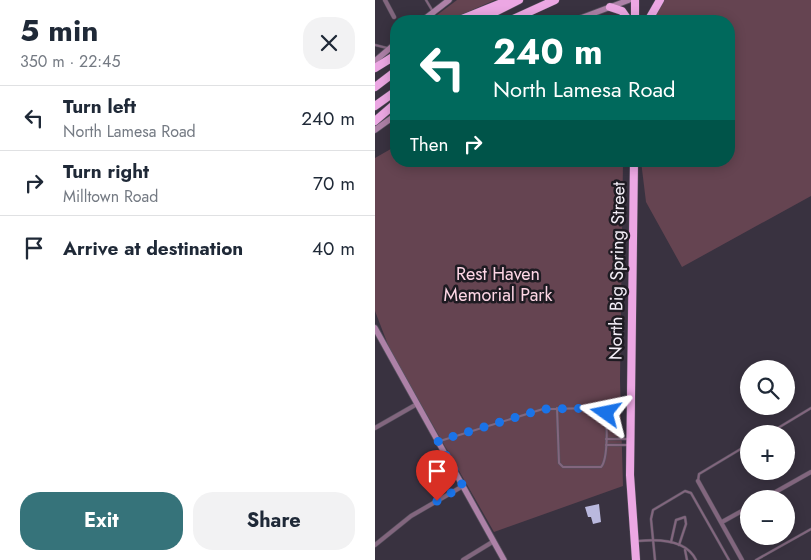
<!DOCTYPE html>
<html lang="en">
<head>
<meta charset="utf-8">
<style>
	:root { --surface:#fff; --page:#f2f2f3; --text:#1f2937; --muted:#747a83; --line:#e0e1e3; --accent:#36737a }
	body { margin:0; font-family:Jost,sans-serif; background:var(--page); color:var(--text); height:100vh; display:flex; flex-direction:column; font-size:19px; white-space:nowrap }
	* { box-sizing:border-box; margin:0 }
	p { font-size:16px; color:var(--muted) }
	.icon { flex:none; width:28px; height:28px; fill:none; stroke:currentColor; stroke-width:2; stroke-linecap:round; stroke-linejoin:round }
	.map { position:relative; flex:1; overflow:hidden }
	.sheet { display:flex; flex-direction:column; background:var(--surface); width:375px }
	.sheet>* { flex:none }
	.hud { position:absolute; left:15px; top:15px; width:345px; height:152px; border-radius:20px; box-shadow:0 2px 12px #0003; background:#00695c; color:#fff; overflow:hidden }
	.controls { position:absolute; left:365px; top:360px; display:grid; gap:10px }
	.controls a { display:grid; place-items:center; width:55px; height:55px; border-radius:50%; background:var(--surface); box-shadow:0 2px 12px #0003; font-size:25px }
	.pin { position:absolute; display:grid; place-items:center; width:42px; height:42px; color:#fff; margin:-51px -21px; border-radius:50% 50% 50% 0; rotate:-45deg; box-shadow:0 0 5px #0007 }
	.pin .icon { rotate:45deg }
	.me { position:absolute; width:55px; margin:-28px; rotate:282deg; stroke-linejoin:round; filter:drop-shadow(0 0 4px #0008) }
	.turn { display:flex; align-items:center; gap:18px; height:105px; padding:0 20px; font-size:22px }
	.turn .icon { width:65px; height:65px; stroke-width:2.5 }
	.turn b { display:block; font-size:35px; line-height:42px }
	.then { display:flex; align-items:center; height:48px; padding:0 20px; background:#0003; gap:10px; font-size:19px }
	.round { display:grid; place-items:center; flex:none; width:52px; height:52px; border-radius:20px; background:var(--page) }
	.head { display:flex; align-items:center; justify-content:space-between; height:85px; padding:0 20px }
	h1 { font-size:30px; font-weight:700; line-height:38px }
	.button { display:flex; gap:10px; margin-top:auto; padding:10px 20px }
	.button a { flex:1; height:58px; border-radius:20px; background:var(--accent); color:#fff; font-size:20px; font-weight:700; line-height:58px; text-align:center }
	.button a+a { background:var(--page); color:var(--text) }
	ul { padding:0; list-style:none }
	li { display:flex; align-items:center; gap:15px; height:65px; padding:0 20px; border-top:1px solid var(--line) }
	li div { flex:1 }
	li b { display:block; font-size:19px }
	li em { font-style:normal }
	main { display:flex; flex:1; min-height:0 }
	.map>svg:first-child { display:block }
	.green { fill:#654451 }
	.building { fill:#bab9de }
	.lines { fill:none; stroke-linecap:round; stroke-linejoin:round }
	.lane-casing { stroke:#57515e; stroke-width:3 }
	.street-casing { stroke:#57515e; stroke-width:5 }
	.secondary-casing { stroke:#57515e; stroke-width:7 }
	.highway-casing { stroke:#57515e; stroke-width:9 }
	.lane { stroke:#82667e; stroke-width:2 }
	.street { stroke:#82667e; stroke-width:4 }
	.secondary { stroke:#ad81a7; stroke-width:5.5 }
	.highway { stroke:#eca7e3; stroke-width:8 }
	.route { stroke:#1a73e8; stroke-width:9; stroke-dasharray:0 16.2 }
	.labels { text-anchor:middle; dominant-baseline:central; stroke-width:5; stroke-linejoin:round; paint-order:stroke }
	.street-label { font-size:18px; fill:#f6f1fa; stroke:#1e1b22 }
	.park-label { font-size:18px; fill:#fed6e5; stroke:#1e1b22 }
</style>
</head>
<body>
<main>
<section class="sheet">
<div class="head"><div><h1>5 min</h1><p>350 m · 22:45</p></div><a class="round"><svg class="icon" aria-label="close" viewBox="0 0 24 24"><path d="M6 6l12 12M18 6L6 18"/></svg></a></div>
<ul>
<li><svg class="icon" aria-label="left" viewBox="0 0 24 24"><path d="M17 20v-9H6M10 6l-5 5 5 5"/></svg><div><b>Turn left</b><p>North Lamesa Road</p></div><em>240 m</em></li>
<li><svg class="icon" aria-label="right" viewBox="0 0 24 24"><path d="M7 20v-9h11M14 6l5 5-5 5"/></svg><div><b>Turn right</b><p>Milltown Road</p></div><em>70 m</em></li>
<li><svg class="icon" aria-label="arrive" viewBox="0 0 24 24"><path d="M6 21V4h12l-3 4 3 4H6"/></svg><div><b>Arrive at destination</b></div><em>40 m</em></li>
</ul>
<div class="button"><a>Exit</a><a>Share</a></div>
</section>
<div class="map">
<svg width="436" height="560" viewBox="0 0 436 560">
	<rect width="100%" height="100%" fill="#393240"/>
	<g class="green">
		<path d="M82,0H120L72,21H54Z"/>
		<path d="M289,0H436V196L307,267L271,202L266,161H354V21H276L282,5Z"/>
		<path d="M21,146V161H248L245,380L248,486L119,532L15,350L0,311V158Z"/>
	</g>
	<path class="building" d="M224,504L226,522L218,524L216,517H213L210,507Z"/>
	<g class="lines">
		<defs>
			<g id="lane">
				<path d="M51,0L57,10"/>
				<path d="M0,45L12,48"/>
				<path d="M393,434L436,408"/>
				<path d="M231,439H253"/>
				<path d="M65,441L168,409L225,408L229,410C233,420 233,460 226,467H188L184,463L182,408"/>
				<path d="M231,445H253"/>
				<path d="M323,481L324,474L374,444"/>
				<path d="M263,541C283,539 311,539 321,560"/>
				<path d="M296,542L301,520L310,517L311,524L304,545"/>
				<path d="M310,550L312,560"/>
				<path d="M280,560L276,519L278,510L310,491L316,493L354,560"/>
				<path d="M381,560L436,529"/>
			</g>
			<g id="street">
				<path d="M10,0L19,17"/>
				<path d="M0,428L42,404"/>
				<path d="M323,481L367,560"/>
				<path d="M388,499L436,472"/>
				<path d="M347,522L374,507"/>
				<path d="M0,545L36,516L88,486"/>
				<path d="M88,560L119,541"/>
			</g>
			<g id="secondary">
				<path d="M47,21L74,0"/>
				<path d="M198,21L254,0"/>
				<path d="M0,61L21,43"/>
				<path d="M0,130L21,115"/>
				<path d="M0,328L129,560"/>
			</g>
			<g id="highway">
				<path d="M235,7L247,11L254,21"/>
				<path d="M82,21L134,0"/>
				<path d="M102,21L144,0"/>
				<path d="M134,21L180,0"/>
				<path d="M260,21V0"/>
				<path d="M273,21L285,0"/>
				<path d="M0,68L21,55"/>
				<path d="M0,87L21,71"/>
				<path d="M0,106L21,91"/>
				<path d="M0,121L21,103"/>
				<path d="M259,161L255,475L261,560"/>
			</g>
		</defs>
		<use href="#lane" class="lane-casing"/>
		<use href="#street" class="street-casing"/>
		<use href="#secondary" class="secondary-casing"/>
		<use href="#highway" class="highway-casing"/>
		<use href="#lane" class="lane"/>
		<use href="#street" class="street"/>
		<use href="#secondary" class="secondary"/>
		<use href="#highway" class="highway"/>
	</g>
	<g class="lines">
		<path class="route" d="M62,501L88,486L63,441L168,409L225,408L231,413"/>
	</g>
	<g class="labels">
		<g class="street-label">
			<text transform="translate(242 271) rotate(-89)">North Big Spring Street</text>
		</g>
		<g class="park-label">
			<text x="123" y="274">Rest Haven<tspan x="123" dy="21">Memorial Park</tspan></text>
		</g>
	</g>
</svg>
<div class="controls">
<a><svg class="icon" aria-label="search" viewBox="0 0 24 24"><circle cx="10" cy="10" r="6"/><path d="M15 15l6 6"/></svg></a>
<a>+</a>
<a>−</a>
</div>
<div class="pin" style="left:62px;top:501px;background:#d93025"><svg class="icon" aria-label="arrive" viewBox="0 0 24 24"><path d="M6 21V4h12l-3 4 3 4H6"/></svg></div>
<svg class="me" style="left:231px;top:413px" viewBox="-20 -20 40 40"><path d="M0-17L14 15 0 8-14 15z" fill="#1a73e8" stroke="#fff" stroke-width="4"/></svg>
<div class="hud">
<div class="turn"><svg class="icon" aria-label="left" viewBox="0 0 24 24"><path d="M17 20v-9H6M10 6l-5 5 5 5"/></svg><div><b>240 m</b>North Lamesa Road</div></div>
<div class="then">Then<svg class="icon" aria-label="right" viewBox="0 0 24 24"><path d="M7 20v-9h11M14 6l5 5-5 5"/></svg></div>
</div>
</div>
</main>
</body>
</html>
